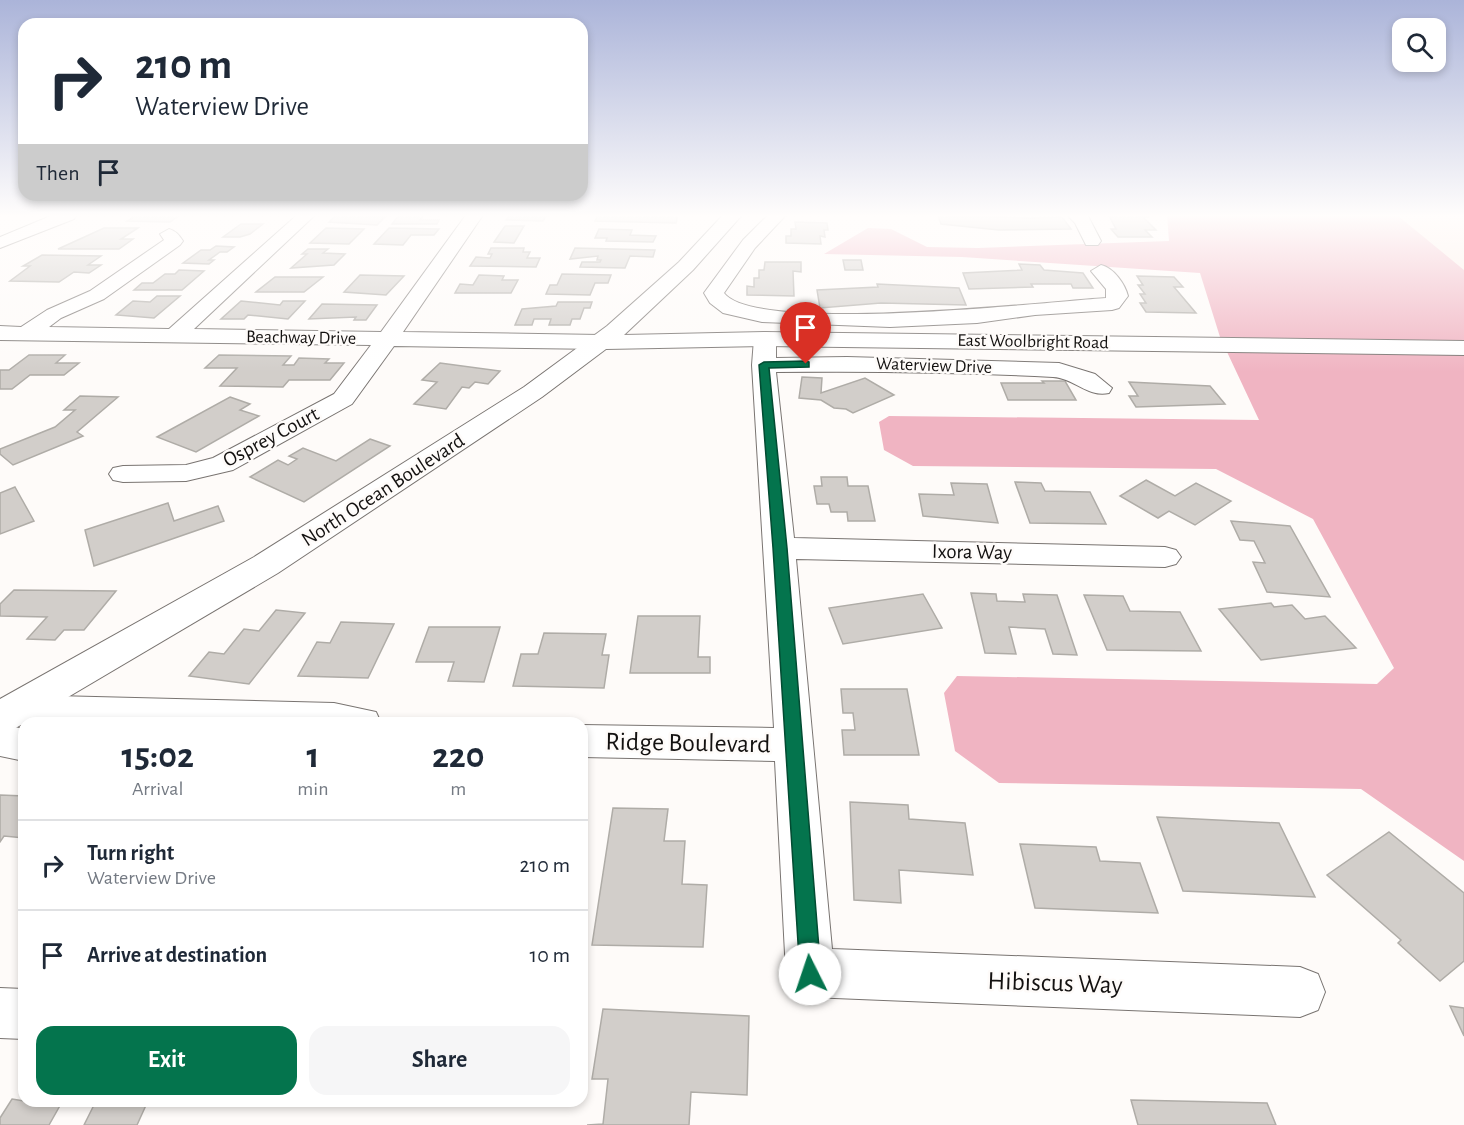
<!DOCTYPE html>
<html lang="en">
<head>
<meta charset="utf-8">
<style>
	:root { --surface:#fff; --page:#f6f6f7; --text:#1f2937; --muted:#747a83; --line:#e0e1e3; --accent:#04744d }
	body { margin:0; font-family:"Alegreya Sans",sans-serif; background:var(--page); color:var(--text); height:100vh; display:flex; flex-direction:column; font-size:22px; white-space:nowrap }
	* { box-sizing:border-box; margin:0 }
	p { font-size:20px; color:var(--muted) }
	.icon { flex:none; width:33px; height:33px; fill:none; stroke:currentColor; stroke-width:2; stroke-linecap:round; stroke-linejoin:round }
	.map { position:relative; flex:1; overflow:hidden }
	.panel { position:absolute; left:18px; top:717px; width:570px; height:390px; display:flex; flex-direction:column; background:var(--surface); border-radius:18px; box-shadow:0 3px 9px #0003 }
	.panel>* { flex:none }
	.guide { position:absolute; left:18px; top:18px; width:570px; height:183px; border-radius:18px; box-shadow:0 3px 9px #0003; background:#fff; color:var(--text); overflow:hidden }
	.controls { position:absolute; left:1392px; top:18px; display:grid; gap:12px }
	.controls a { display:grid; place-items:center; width:54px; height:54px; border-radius:12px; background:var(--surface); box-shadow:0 3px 9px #0003; font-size:30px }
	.pin { position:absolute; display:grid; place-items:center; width:51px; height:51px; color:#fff; margin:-62px -26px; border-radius:50% 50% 50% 0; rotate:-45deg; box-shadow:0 0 6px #0007 }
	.pin .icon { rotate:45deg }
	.me { position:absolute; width:66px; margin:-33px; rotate:356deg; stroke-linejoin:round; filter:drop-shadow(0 0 4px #0008) }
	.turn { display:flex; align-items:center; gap:21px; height:126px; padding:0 18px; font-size:27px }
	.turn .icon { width:78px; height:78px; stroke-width:2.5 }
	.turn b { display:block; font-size:42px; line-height:51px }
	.then { display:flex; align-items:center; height:57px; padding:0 18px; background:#0003; gap:12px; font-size:22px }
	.eta { display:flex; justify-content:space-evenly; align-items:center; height:102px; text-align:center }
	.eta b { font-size:36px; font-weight:700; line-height:42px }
	.primary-button { display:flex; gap:12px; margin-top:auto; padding:12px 18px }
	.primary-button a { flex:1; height:69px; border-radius:18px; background:var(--accent); color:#fff; font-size:24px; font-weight:700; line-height:69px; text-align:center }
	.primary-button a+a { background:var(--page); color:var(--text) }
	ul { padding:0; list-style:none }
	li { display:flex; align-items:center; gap:18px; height:90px; padding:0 18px; border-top:2px solid var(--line) }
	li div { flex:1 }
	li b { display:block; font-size:22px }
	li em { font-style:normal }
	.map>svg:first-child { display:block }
	.built { fill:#fceee7 }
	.water { fill:#f0b4c2 }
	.building { fill:#d2ceca; stroke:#afaca7; stroke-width:1.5 }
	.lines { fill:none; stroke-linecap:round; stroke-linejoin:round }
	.minor-casing { stroke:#797471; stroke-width:2 }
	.major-casing { stroke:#797471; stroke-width:2 }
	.minor { fill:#fff; fill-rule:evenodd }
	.major { fill:#fff; fill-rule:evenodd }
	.route { fill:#04744d; stroke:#034b32; stroke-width:1.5 }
	.labels { text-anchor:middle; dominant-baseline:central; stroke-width:5; stroke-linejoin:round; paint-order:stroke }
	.far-street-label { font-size:18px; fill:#131110; stroke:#fefbf9 }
	.street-label { font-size:21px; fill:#131110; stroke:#fefbf9 }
	.near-street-label { font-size:26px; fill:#131110; stroke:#fefbf9 }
</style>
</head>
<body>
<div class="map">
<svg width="1464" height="1125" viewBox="0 0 1464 1125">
	<rect width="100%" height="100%" fill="#fefbf9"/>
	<path class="built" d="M1397,215H1464V270L1441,252Z"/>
	<path class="water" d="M1167,215H1397L1464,270V861L1361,789L999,783L955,751L944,693L957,676L1377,684L1394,668L1313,519L1216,469L913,466L884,450L879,422L889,416L1259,420L1220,337L1200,273L962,257L824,254L868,228L891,229L927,247L978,248L1169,241Z"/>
	<g class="building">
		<path d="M137,215H180L170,222L127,221Z"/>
		<path d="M336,215H355L386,216L377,225L329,222Z"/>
		<path d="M399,215H424L420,220H439L437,224H392Z"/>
		<path d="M510,215H547L543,221L506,220Z"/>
		<path d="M598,215H678L676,223L595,221Z"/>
		<path d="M938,215L1030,218L1062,217L1071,229L999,230L941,224Z"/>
		<path d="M1113,215H1146L1148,217H1143L1156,230H1145L1152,237H1118L1111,229H1116L1109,216Z"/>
		<path d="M795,222L827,223L828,230H824L825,237L820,236L821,244L786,243V236H791V229H796Z"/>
		<path d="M241,224H263L250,234L240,237H223Z"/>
		<path d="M505,226H524L514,243L494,242Z"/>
		<path d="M104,228H138L121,239H133L119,249H58Z"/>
		<path d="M326,228L364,229L349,244L310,243Z"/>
		<path d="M389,228L439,229L434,235H411L403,245L374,244Z"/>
		<path d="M599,229L632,230L630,235L656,236L653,242L606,241L607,238H595Z"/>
		<path d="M216,246L234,247L227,252H220L209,260H214L209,264L183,263L201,250H210Z"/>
		<path d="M491,248H524L523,252H530L527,258H540L536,267L470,266L476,257L490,258L492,254H488Z"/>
		<path d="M575,248L655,250L653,257L630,256L625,268L580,267L582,262H600L601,260H597L598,256L570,259Z"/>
		<path d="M308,249H328L323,253L345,254L334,265L291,268L307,254H302Z"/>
		<path d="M42,255L101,256L88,265H101L89,273L74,272L59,282L10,281L30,266H23Z"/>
		<path d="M843,260H861L863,270H845Z"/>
		<path d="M765,262H801V272L793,271L794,296L747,295V286L754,287V278H759V270H764Z"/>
		<path d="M1019,264L1040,265L1044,270L1083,273L1093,288H1073L1071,284H1031L1033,287L969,289L963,273L1022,270Z"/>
		<path d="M179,270L204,271L182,290H134L142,283H153L165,274H175Z"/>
		<path d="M562,274L611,275L608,283H595L590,295L546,294L550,285H557Z"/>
		<path d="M360,275L404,276L386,295L344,292Z"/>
		<path d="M479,275L504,276L502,280H518L511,293H455L460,284L473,285Z"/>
		<path d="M1137,276L1174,277L1183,287H1174L1196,313L1146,312L1140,303H1146L1140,294H1145L1138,285H1143Z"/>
		<path d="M275,277H323L304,292H256Z"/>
		<path d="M877,284L959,288L966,305L881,303L820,308L817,290L878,287Z"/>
		<path d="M157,296H180L154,318L116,315L133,301L150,302Z"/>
		<path d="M241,301L280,305L283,301H305L288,319L248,315L244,319H221Z"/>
		<path d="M558,302H592L590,308H584L580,319H572L570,325H549L551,319H534L532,325H515L522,309L556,306Z"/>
		<path d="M322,304L377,305L366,320H354L356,317L309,319Z"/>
		<path d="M29,355H65L56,363H79L64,375H30L12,389H0V370H9Z"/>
		<path d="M219,355L291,356L283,365H294L299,358L329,359L325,363H344L330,380H289L283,387L220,386L237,368H205Z"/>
		<path d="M440,363L500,371L488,384L475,382L469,388L462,387L446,409L414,404L437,382L422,380Z"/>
		<path d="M802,377L822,378L821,393L865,378L894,395L853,413L846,409L834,408L821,400L799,398Z"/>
		<path d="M1042,381H1065L1076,400H1008L1001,383H1044Z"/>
		<path d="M1129,382L1210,386L1225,404L1136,407L1129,396H1138Z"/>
		<path d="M80,396L118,397L77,432L83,436L13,465L0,454V449L55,427L75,410H64Z"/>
		<path d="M230,397L250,404L240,410L259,416L196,452L157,437Z"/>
		<path d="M370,439L390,446L304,502L250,477L278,460L288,465L297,459L289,456L303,448L336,461Z"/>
		<path d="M821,477H847L848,486H868L875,521H848L847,512H831L829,504H817L814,486H822Z"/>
		<path d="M1146,480L1175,496L1196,483L1231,501L1195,525L1169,511L1158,518L1120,496Z"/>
		<path d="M1015,482L1041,483L1045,491L1090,492L1106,524L1030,523Z"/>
		<path d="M951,483L987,484L998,523L923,516L919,494L954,495Z"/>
		<path d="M15,487L34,521L0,534V493Z"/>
		<path d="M168,503L174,521L218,506L224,521L94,566L85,530Z"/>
		<path d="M1231,521L1290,526L1330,597L1267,592L1253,562L1265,563L1254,541L1240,540Z"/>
		<path d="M14,590L116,591L84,630H64L55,640L27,639L47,617L0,616V604Z"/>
		<path d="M971,593L996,594L997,601L1025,602L1023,594L1057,595L1077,655L1053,654L1045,629L1009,627L1016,654L985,653Z"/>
		<path d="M923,594L942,628L843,644L829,608Z"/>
		<path d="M1084,595L1123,596L1130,611L1180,612L1201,651L1107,650Z"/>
		<path d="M1271,603L1274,607L1292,605L1305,619L1325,616L1356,648L1261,660L1219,609Z"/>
		<path d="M276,610L305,613L249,684L189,676L209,652L224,654L244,629L259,631Z"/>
		<path d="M638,616H700L698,657H710V673H630Z"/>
		<path d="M341,622L394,624L368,678L298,676L317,642L330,643Z"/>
		<path d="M429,627H500L484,682L448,681L454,662H416Z"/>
		<path d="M544,633L606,634L602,655H609L604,688L513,686L521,654H538Z"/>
		<path d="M841,689H907L919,755H844L842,730H855L853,713H843Z"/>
		<path d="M0,795L24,796V838L4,836L0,842Z"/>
		<path d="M850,802L908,805L909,819L965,823L973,875L899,870L901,903L854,900Z"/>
		<path d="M613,808L668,809L664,841H685L682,884L707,885L703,947L592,945Z"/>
		<path d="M1157,817L1279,823L1315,897L1183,891Z"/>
		<path d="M1389,832L1464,893V961L1440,981L1398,943L1401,940L1327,875Z"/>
		<path d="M1020,844L1096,847L1100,861L1140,863L1158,913L1035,908Z"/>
		<path d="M1450,1006L1464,1008V1036Z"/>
		<path d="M603,1009L749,1016L747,1095L691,1092L689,1125H587L603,1124L608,1079H592Z"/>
		<path d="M12,1099L24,1101L62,1102L49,1125H0V1118Z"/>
		<path d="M1131,1100L1267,1103L1276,1125H1138Z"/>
		<path d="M96,1101L147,1103L137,1125H84Z"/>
	</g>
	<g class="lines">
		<defs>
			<g id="minor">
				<path d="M53,215H76L74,219L0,248V237Z"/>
				<path d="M297,215H315L194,329L381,332L466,215H483L403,332L601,335L609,337L612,342L609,347L601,349L394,346L352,404L233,470L186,481L123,482L113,480L109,474L113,468L123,466L186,465L213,458L334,394L371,345L0,340V326L21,327L47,310L90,291L164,240L160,234L169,229C176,231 179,235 183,241L180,245L104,299L61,318L49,327L169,329Z"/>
				<path d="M768,215H786L755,248L724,293C756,335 1046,302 1106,298V289L1091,271L1101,265C1114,268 1125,284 1128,296L1119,308L1112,310L1035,315L977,323L890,327L762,322L723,313L710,303L704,293L743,240Z"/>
				<path d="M1067,215L1088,216L1101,241L1098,245H1086L1075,223Z"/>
				<path d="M765,332L773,334L776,339V358L847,357L1059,363L1095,374L1112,388L1109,393C1088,398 1074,378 1053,377C961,372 868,371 776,372L794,538L1165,547L1176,550L1181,557L1176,564L1165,567L796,559L832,949L1300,967L1318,974L1325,992L1318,1010L1300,1017L810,997L793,990L786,973L775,761L582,757V725L774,728L752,365L754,339L757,334Z"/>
				<path d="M15,695L334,703L376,712L381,723L15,725L2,721V699Z"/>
				<path d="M0,724L24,729V761L0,756Z"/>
				<path d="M0,988L24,989V1039L0,1038Z"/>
			</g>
			<path id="major" d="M723,215H742L693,270L624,335L765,332L1464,341V355L765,346L606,349L542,397L278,573L14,729L0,734V699L254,557L524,387L607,326L679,262Z"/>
		</defs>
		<use href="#minor" class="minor-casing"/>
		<use href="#major" class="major-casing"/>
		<use href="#minor" class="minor"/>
		<use href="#major" class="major"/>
	</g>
	<linearGradient id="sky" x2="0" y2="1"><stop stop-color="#abb4d9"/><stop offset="0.58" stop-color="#fffdfc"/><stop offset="1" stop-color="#fffdfc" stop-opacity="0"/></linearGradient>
	<rect width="1464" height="372" fill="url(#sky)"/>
	<path class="route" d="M806,361L809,362V367L769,368L787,548L821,974L818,981L810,984L803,981L800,974L773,548L759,365L764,362Z"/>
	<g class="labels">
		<g class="far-street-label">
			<text transform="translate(301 338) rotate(1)">Beachway Drive</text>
			<text transform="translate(1033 342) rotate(1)">East Woolbright Road</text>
			<text transform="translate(934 366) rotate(2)">Waterview Drive</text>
		</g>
		<g class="street-label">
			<text transform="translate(271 437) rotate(-28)">Osprey Court</text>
			<text transform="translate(383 490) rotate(-33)">North Ocean Boulevard</text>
			<text transform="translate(972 552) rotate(1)">Ixora Way</text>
		</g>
		<g class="near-street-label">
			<text transform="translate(688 743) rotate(1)">Ridge Boulevard</text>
			<text transform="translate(1055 983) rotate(2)">Hibiscus Way</text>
		</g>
	</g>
</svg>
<div class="controls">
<a><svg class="icon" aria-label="search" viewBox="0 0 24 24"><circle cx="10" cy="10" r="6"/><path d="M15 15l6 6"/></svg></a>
</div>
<div class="pin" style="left:806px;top:364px;background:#d93025"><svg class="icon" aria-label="arrive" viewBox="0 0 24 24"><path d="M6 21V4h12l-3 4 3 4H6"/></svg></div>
<svg class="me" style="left:810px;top:974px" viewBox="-20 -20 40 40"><circle r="19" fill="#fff"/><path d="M0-13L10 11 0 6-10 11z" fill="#04744d"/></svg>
<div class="guide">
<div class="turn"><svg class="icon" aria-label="right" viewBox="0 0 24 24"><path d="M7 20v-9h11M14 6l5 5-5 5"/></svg><div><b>210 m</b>Waterview Drive</div></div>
<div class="then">Then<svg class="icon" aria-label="arrive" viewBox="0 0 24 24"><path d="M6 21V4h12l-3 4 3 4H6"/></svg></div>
</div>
<section class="panel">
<div class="eta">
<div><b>15:02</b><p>Arrival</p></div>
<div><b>1</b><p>min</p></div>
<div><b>220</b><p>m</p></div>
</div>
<ul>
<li><svg class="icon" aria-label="right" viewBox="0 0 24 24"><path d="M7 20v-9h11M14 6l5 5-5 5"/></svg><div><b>Turn right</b><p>Waterview Drive</p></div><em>210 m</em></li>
<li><svg class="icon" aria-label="arrive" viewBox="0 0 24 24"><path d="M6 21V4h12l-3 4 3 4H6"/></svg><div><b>Arrive at destination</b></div><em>10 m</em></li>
</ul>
<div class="primary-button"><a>Exit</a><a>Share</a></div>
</section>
</div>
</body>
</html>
